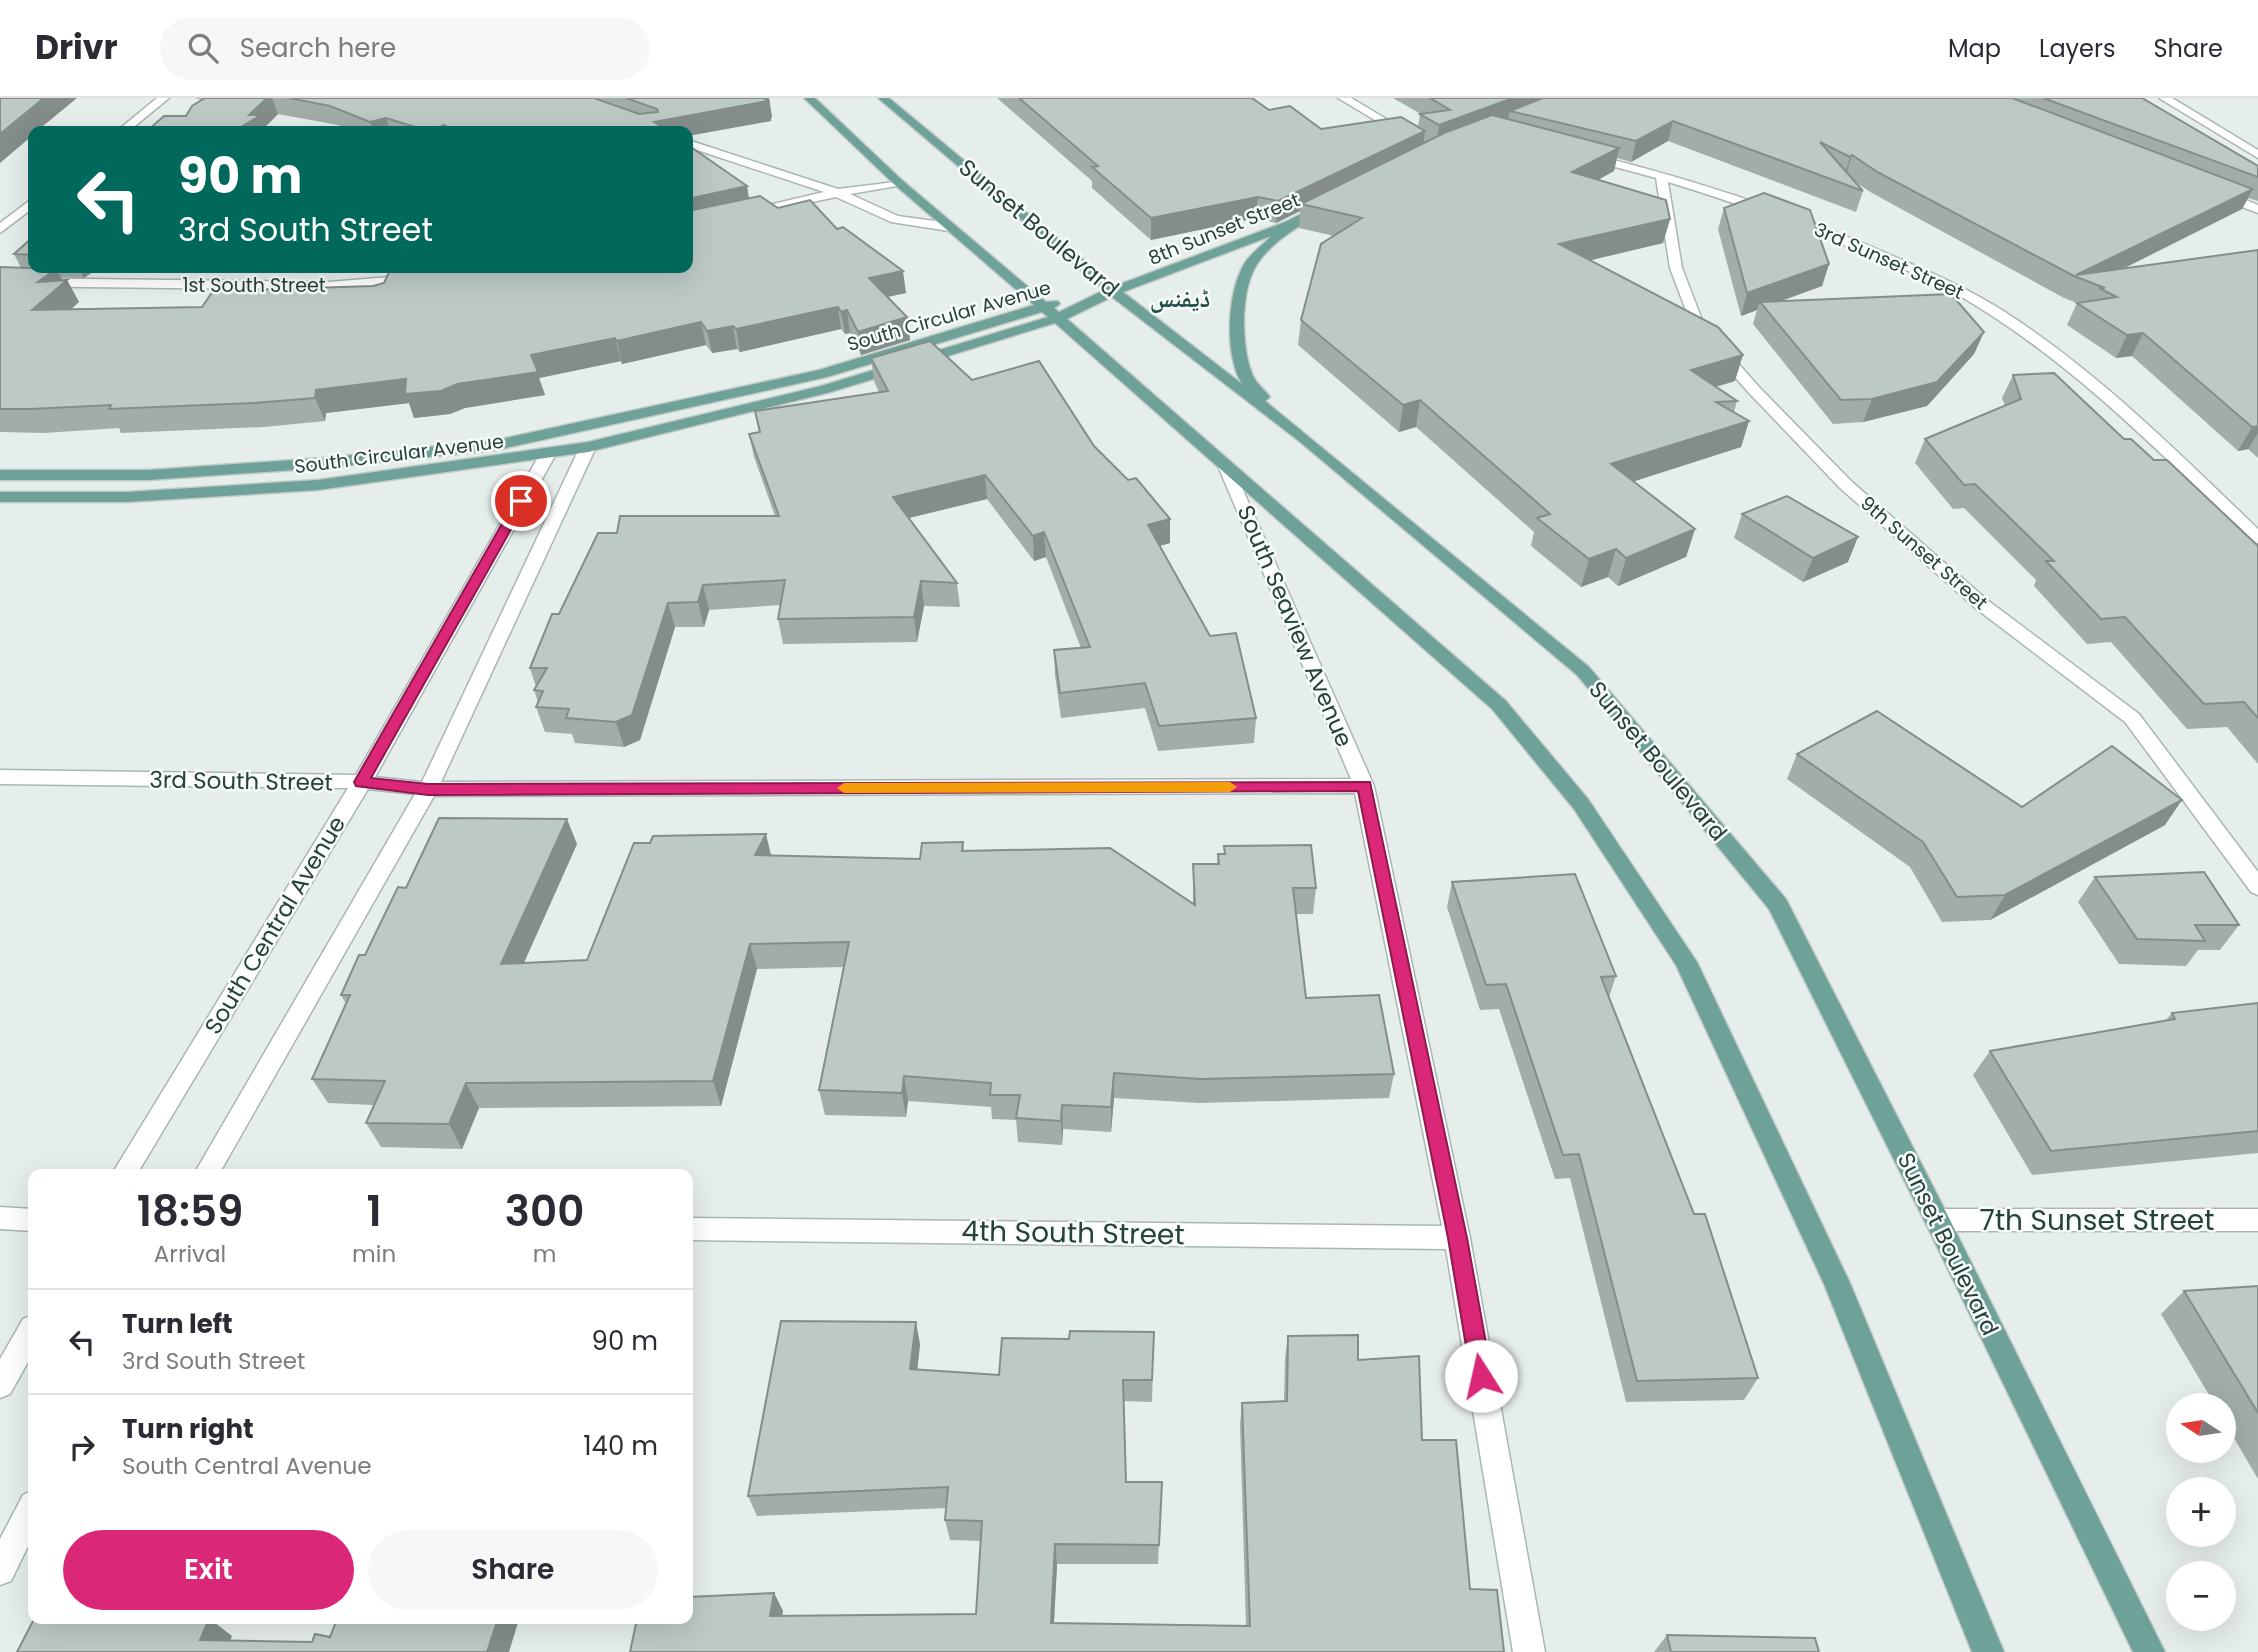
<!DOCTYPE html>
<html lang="en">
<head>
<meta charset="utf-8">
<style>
	:root { --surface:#fff; --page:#f7f7f7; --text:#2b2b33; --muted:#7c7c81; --line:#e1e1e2; --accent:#db2777 }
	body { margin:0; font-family:Poppins,"Noto Naskh Arabic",sans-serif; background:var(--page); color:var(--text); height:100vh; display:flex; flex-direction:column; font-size:26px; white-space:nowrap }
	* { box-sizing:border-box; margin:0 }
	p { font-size:23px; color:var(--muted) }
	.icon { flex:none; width:38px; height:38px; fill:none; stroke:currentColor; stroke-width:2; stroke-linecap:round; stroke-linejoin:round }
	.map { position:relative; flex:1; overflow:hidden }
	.details { position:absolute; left:28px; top:1071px; width:665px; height:455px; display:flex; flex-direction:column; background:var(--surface); border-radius:14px; box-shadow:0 7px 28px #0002 }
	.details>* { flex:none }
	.banner { position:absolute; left:28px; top:28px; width:665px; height:147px; border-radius:14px; box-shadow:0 7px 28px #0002; background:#00695c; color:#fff; overflow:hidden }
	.needle { width:46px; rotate:282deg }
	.fabs { position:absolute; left:2166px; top:1295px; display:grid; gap:14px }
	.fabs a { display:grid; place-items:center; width:70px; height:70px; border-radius:50%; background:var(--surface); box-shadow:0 7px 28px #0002; font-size:35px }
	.pin { position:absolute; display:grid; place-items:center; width:60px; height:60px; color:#fff; margin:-30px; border:4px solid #fff; border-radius:50%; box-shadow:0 2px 7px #0007 }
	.me { position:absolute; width:77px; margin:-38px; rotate:350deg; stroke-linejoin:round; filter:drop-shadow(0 0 5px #0008) }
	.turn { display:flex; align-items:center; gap:24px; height:147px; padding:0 35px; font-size:32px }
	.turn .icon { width:91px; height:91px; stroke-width:2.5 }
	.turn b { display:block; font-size:49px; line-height:60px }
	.eta { display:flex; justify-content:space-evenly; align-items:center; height:119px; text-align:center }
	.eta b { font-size:42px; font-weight:600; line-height:49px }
	.action { display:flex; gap:14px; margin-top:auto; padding:14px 35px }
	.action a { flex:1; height:80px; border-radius:42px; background:var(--accent); color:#fff; font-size:28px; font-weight:600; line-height:80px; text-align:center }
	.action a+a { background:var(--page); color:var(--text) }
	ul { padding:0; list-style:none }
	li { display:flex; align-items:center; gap:21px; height:105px; padding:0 35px; border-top:2px solid var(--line) }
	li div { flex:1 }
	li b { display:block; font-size:26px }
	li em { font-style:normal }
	header { display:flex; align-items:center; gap:42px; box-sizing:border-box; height:98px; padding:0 35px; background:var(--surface); border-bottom:2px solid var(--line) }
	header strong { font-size:33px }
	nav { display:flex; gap:38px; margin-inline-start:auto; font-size:24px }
	.search { width:490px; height:63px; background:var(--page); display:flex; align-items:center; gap:18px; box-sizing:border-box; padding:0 24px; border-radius:38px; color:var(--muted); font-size:26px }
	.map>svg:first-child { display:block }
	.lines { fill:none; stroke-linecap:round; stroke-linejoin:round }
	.minor-casing { stroke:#a9b6b3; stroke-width:3 }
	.major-casing { stroke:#c2cac8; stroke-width:3 }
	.minor { fill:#fff; fill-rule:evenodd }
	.major { fill:#6ea198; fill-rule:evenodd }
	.wall { fill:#a2ada9 }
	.shaded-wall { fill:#848d8a }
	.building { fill:#bcc9c5; stroke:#848d8a; stroke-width:2 }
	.route { fill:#db2777; stroke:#8e194d; stroke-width:2 }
	.slow { fill:#f59e0b }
	.labels { text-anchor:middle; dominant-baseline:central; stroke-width:5; stroke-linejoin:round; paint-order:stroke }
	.far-street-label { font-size:19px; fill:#26403b; stroke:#f7fbf9 }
	.street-label { font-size:23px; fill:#26403b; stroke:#f7fbf9 }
	.far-district-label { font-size:24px; font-weight:bold; fill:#23514a; stroke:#f7fbf9 }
	.near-street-label { font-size:28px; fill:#26403b; stroke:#f7fbf9 }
</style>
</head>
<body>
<header>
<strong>Drivr</strong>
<div class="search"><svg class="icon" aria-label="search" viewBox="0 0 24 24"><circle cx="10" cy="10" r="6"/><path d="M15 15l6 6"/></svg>Search here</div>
<nav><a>Map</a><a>Layers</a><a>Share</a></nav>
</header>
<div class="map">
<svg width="2258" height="1554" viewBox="0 0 2258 1554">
	<rect width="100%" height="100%" fill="#e6eeeb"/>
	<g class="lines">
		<defs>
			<g id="minor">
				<path d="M157,0H169L129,33H117Z"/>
				<path d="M1338,0H1351L1410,35L1400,37Z"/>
				<path d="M2159,0H2172L2258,52V60Z"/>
				<path d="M688,42L838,91L903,83V87L850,96L898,118L949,125L955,129L949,133L891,124L836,99L747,118V112L824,94L688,49Z"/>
				<path d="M1590,56C1691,81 1790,113 1886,155C1927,173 1966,189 2005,214C2098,274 2178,354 2258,431V445L2252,444C2160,354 2068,260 1955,195C1932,181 1907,173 1882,163C1812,133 1741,106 1668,84L1682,170L1704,227L1759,289L1852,384L1986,501L2139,616L2258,774V797L2251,794L2125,624L1974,509L1840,390L1749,295L1693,231L1670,170L1656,80L1586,61L1584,59Z"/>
				<path d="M2216,93H2224L2258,107V115L2216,99Z"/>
				<path d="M33,100V110L0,135V125Z"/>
				<path d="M414,177L421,181L419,184L329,192L0,188V180L329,184Z"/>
				<path d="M588,344L596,349L441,684L1351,681L1218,368L1226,363L1231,365L1374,688L1470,1140L1545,1554H1513L1446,1151L688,1142V1120L1442,1128L1355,695L434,698L219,1076H194L415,696L368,691L137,1076H112L348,690L0,686V672L356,677L540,356L543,353H553L556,356L375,679L422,684L580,349Z"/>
				<path d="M0,1109L33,1111V1133L0,1131Z"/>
				<path d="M1937,1111H2258V1133H1937L1928,1130L1924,1122L1928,1114Z"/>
				<path d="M33,1217V1255L10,1296L0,1300V1261L23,1221Z"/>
				<path d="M33,1392V1438L11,1483L0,1487V1441L23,1397Z"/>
			</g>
			<path id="major" d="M804,0H815L903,83L1046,204L1058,203L1060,206L1054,210L1059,214L1104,192L878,0H889L1115,188L1285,124L1319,107H1327V113C1303,125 1271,143 1256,168C1240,195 1241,250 1253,278C1257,286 1265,292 1270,299L1265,303L1589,569L1786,801L1946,1114L2165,1554H2133L1928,1130L1769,811L1577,577L1299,343L1112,199L1067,221L1506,603L1588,701L1697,864L1850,1185L2004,1554H1972L1824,1186L1676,867L1574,711L1492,611L1055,225L831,294L588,354L318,392L127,404H0V394H127L318,382L588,344L821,288L1048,219L1042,214L827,279L497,352L323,370L149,382H0V372H149L323,360L497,342L819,272L1034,207L895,87ZM1271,138C1263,147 1250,156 1244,166C1227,196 1224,256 1242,286L1123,194Z"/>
		</defs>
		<use href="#minor" class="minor-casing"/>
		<use href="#major" class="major-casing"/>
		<use href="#minor" class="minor"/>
		<use href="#major" class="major"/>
	</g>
	<g class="wall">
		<path d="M194,0H769L772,19L771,20V23L688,33H351L338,27L278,16L266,28L186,18L203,2Z"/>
		<path d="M997,0H1252L1269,12L1321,31L1418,29L1420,16H1421L1393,0H2142L2258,68V103L2248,100L2242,111L2123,171L2258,152V360L2248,351L2238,353L2132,258L2116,260L2067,227L2077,205L2064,200L1872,95L1855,84L1863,93L1856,114L1668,43L1631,64L1617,60L1614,73L1598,82L1670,121L1663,145L1590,162L1735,283L1716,289L1737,303L1734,314L1749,323L1741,349L1634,383L1695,431L1686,459L1618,488L1608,479L1581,489L1531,448L1534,434L1416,329L1399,334L1298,247L1301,222L1334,138L1299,130L1300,113L1276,125L1256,120L1151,142L1092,90V83Z"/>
		<path d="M747,88L749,100L837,131L906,195L887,199L907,219L910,242L861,257L850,235L845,236L841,231L740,254L737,251L712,255L706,247L622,266L621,263L539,280L545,297L465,310L450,316L414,320L409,305L326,315L325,323L264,329L121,335L119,330L44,335L0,334V169L21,170L14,156L33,139V170H98L84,180L61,179L62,182H67L79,204L70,211L202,209L373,188L688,170Z"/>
		<path d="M1724,110L1829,166L1822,188L1781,203L1984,234L1974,256L1927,308L1863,324L1833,326L1753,226L1757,212L1741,218L1718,131Z"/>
		<path d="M871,260L972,282L1094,348L1170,445L1160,448L1256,620L1254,645L1158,653L1145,610L1061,620L1055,577L1054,552L1081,550L1046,459L1034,463L987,401L909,420L957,485L960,509L924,508L917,544L783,546L778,521L781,507L709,512L704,529H675L640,642L624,649L575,645L572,636L545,634L536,609L538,604L534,592L536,589L530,570L559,516L617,435L775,418L754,359L749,336L759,334L755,313L879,294L874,283Z"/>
		<path d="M2013,277L2124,341L2154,362L2258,448V666L2227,629L2187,631L2111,544L2087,546L2034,488L2036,482L1964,410L1953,411L1915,365L1925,341L2005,308L2002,300Z"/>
		<path d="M1742,416L1848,464L1803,484L1734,440Z"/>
		<path d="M1797,656L2022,709L2165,727L1990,822L1942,824L1910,769L1787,681Z"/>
		<path d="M963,744L964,753L1193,806V766H1217L1218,756H1224V748L1316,790L1313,816H1296L1306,900L1394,976L1389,1000L1200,1005L1114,1000L1111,1034L1063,1031L1062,1047L1018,1044L1016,1022L992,1021L991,1009L908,1003L906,1019L825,1017L819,992L843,869L757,871L721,1008L479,1010L462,1051L381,1049L366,1025L374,1007L328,1005L312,981L346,906L341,897L406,790L577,746L524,865L587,862L771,757L920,761Z"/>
		<path d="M2095,779L2239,827L2220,852H2198L2186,868L2119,866L2078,804Z"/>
		<path d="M1452,784L1616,878L1609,899L1758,1280L1744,1302L1626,1304L1570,1080L1555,1081L1499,911L1480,912L1447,809Z"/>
		<path d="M2258,905V1055L2032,1077L1973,977L1990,953L2165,923L2172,915Z"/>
		<path d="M2258,1188V1381L2224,1323V1307H2215L2161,1216L2184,1193Z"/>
		<path d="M1154,1234L1152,1304L1123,1303L1126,1384H1162L1158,1466H1057L1054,1525L1246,1528L1240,1326L1242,1305L1284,1303L1285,1260L1288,1238L1358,1262L1422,1342L1470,1491L1504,1554H630L774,1495L783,1513L782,1518L976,1516L981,1443L950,1442L945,1422L946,1410L757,1418L748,1398L920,1246L917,1272L999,1277L1069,1241Z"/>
		<path d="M1667,1537L1819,1554H1654Z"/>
	</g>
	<g class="shaded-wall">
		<path d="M44,0H77L37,33H33V37L0,65V36Z"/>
		<path d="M267,0H272L278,16L266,28L268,33H234L249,17Z"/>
		<path d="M769,0L772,19L771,20V23L688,38V33H656L654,24Z"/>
		<path d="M1513,0H1561L1510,13L1508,20L1436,48L1439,27Z"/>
		<path d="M386,20L390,33H373L370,24Z"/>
		<path d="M1673,23L1668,43L1631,64L1636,43Z"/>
		<path d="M444,27L446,33H428Z"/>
		<path d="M1425,33L1423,54L1301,106L1300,113L1276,125L1278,103Z"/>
		<path d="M1619,50L1614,73L1568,98L1572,74Z"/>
		<path d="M1852,57L1846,77L1844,80L1850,59Z"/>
		<path d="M747,88L750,109L688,123V101Z"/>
		<path d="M2253,91L2242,111L2094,185L2076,178Z"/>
		<path d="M1258,99L1256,120L1151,142V120Z"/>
		<path d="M1670,121L1663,145L1554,171L1559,146Z"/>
		<path d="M1829,166L1822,188L1764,209L1760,204L1757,212L1741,218L1747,195Z"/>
		<path d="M79,170H98L84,180Z"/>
		<path d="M56,171L64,185L67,182L79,204L45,235L32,212L38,184Z"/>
		<path d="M903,173L906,195L872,202L869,180Z"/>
		<path d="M838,209L841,231L740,254L736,231Z"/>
		<path d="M847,212L850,235L845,236L841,214Z"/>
		<path d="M907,219L910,242L861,257L858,234Z"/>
		<path d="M701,224L706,247L622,266L617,243Z"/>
		<path d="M733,228L737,251L712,255L707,233Z"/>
		<path d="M1984,234L1974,256L1927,308L1863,324L1872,301Z"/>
		<path d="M2143,235L2132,258L2116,260L2127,237Z"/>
		<path d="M615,240L621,263L539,280L545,297L465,310L450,316L414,320L409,305L326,315L325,323L315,300L316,292L531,257Z"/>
		<path d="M1743,257L1735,283L1683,298L1691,272Z"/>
		<path d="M1420,302L1416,329L1399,334L1403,307Z"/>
		<path d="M1749,323L1741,349L1604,393L1611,366Z"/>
		<path d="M2258,328V335L2248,351L2238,353L2252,329Z"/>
		<path d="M985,377L987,401L896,423L893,399Z"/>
		<path d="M1170,421V445L1148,451V427Z"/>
		<path d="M1695,431L1686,459L1618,488L1626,460Z"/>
		<path d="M1044,434L1046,459L1034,463L1033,438Z"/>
		<path d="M1858,439L1848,464L1803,484L1813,460Z"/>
		<path d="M1616,451L1608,479L1581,489L1589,461Z"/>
		<path d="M921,483L924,508L917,544L914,519Z"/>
		<path d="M703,487L709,512L704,529L698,504Z"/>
		<path d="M668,505L675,529L640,642L624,649L616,624Z"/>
		<path d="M2182,702L2165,727L1990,822L2005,797Z"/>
		<path d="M567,721L577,746L512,891L501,866Z"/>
		<path d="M766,736L772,761L755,757Z"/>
		<path d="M750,846L757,871L721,1008L713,983Z"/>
		<path d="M1114,975V1000L1111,1034V1009Z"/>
		<path d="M904,978L908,1003L906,1019L902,995Z"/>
		<path d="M466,985L479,1010L462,1051L449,1026Z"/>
		<path d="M1062,1007L1063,1031L1062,1047L1061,1023Z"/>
		<path d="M916,1224L920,1246L915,1293L910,1271Z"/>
		<path d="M1055,1446L1057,1466L1053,1543L1051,1525Z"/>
		<path d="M774,1495L783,1513L779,1536L770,1518Z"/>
		<path d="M209,1521H210L232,1538L226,1554L200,1542Z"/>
		<path d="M498,1521H519L509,1554H487Z"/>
	</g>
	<g class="building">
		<path d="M0,0H44L0,36Z"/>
		<path d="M205,0H267L249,17H261L234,33H147L164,18H186L192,8Z"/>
		<path d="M289,0H594L639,16L658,14L657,11L626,0H768L765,1L768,3L654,24L668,33H455L444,27L428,33L386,20L370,24L330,8Z"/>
		<path d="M1019,0H1252L1269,12L1290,8L1321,31L1401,19L1425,33L1278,103L1258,99L1151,120L1092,69L1098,68Z"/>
		<path d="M1430,0H1513L1439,27L1420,16L1450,12Z"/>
		<path d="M1543,0H2012L2253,91L2076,177L2258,152V328L2252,329L2143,235L2127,237L2077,205L2117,199L2099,190H2105L2074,178L1879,75L1852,57L1850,59L1820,44L1863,93L1673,23L1636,43L1510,13Z"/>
		<path d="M2043,0H2142L2258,68V79Z"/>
		<path d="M1492,17L1619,50L1572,74L1666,102L1670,121L1559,146L1718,229L1743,257L1691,272L1737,303L1716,304L1749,323L1611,366L1695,431L1626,460L1616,451L1589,461L1537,420L1550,416L1420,302L1403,307L1301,222L1321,146L1362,120L1301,106L1444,35Z"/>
		<path d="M688,47L747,88L688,101Z"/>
		<path d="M1764,95L1810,112L1829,166L1747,195L1724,110Z"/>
		<path d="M760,98L778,110L810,102L837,131L843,129L903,173L869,180L907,219L858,234L847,212L841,214L838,209L736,231L733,228L707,233L701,224L617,243L615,240L531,257L538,274L457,286L441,293L405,296L406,281L316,292L315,300L254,305L109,311L111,307L31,311H0V169L56,171L38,184L67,182L32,212L202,209L213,193L373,188L384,185L391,170H688V113Z"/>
		<path d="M33,139V157L14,156Z"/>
		<path d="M1951,196L1984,234L1937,284L1872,301L1841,302L1760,204Z"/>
		<path d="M930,243L972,282L1039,263L1094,348L1128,382L1136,380L1170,421L1148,427L1210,538L1236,535L1256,620L1159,628L1145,585L1060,595L1054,552L1090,549L1044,434L1033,438L985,377L893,399L957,485L921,483L914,519L778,521L785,482L703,487L698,504L668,505L632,617L616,624L566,620L569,611L536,609L543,593L534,592L547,570H530L552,516H559L598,435H617L620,418H779L749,336L760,334L755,313L888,293L871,260Z"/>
		<path d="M2054,275L2124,341H2131L2154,362H2167L2258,448V620L2244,604L2204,606L2125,519L2101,521L2046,463H2054L1975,386L1964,387L1925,341L2021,301L2013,277Z"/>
		<path d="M1787,398L1858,439L1813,460L1742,416Z"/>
		<path d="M1877,613L2022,709L2112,648L2182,702L2005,797L1957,799L1923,744L1797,656Z"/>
		<path d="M439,720L567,721L501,866L587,862L634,745H650L653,738L766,736L755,757L920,761L922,745L963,744L962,753L1110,750L1195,807L1193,766H1219L1218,756H1225L1224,748L1311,747L1316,790H1293L1306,900L1379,897L1394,976L1201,981L1114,975L1111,1009L1062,1007L1061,1023L1016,1020L1020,997H990L991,985L904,978L902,995L819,992L849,844L750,846L713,983L466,985L449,1026L366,1025L385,983L312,981L350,897H341L359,857H365L398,789L406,790Z"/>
		<path d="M2204,774L2239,827H2195L2205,843L2137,841L2095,779Z"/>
		<path d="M1575,776L1616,878L1601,879L1694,1116H1705L1758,1280L1637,1283L1579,1056L1563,1057L1506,886L1486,887L1452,784Z"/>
		<path d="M2258,905V1033L2051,1053L1990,953L2175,921L2172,915Z"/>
		<path d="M2258,1188V1315L2184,1193Z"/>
		<path d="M781,1223L916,1224L910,1271L999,1277L1002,1240L1069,1241L1070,1233L1154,1234L1152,1282H1123L1126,1384H1162L1159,1447L1055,1446L1051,1525L1250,1528L1242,1305L1287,1303L1288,1238L1358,1237V1262L1419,1258L1422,1342H1456L1470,1491L1497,1492L1504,1554H630L637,1521H688V1499L774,1495L770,1518L976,1516L982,1423L945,1422L948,1389L748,1398Z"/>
		<path d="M34,1521H209L200,1542L312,1544L315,1536L330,1539L337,1521H498L487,1554H17Z"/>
		<path d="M1667,1537L1815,1540L1819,1554H1671Z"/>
	</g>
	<path class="route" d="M521,399L527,403L371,680L428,686L1370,684L1467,1140L1492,1278L1489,1285L1481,1288L1474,1285L1471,1278L1448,1140L1358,693L428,697L356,688L354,684L515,403Z"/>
	<path class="slow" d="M1230,684L1237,689L1230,694L844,695L837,690L844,685Z"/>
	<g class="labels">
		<g class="far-street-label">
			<text transform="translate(1224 131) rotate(-22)">8th Sunset Street</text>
			<text transform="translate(1889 163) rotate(24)">3rd Sunset Street</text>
			<text x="254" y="187">1st South Street</text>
			<text transform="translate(949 218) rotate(-16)">South Circular Avenue</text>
			<text transform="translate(399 356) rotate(-7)">South Circular Avenue</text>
			<text transform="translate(1924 455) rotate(41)">9th Sunset Street</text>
		</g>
		<g class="street-label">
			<text transform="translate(1039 130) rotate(40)">Sunset Boulevard</text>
			<text transform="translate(1295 528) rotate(67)">South Seaview Avenue</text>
			<text transform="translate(1658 663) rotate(50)">Sunset Boulevard</text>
			<text transform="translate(241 683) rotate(1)">3rd South Street</text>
			<text transform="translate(275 827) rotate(-59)">South Central Avenue</text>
			<text transform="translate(1948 1146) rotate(64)">Sunset Boulevard</text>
		</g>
		<g class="far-district-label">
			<text x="1180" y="200">ڈیفنس</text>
		</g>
		<g class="near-street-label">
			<text x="2097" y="1122">7th Sunset Street</text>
			<text transform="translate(1073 1135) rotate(1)">4th South Street</text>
		</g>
	</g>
</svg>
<div class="fabs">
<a><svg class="needle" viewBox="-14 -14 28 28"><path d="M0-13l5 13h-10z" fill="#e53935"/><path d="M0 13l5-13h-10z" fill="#7c7c81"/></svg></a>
<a>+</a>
<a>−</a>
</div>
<div class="pin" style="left:521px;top:403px;background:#d93025"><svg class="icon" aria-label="arrive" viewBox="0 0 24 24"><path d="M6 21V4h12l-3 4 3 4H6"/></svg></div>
<svg class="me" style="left:1481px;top:1278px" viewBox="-20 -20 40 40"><circle r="19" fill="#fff"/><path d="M0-13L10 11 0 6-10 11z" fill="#db2777"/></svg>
<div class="banner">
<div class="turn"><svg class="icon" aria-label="left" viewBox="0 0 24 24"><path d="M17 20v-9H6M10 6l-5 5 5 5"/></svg><div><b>90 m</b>3rd South Street</div></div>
</div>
<section class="details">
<div class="eta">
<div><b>18:59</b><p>Arrival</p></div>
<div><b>1</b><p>min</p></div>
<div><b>300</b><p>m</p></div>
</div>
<ul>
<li><svg class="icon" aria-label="left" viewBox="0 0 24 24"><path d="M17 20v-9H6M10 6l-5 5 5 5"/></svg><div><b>Turn left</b><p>3rd South Street</p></div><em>90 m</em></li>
<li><svg class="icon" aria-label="right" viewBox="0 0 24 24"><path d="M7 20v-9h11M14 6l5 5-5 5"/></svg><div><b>Turn right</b><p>South Central Avenue</p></div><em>140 m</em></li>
</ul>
<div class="action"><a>Exit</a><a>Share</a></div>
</section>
</div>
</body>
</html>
